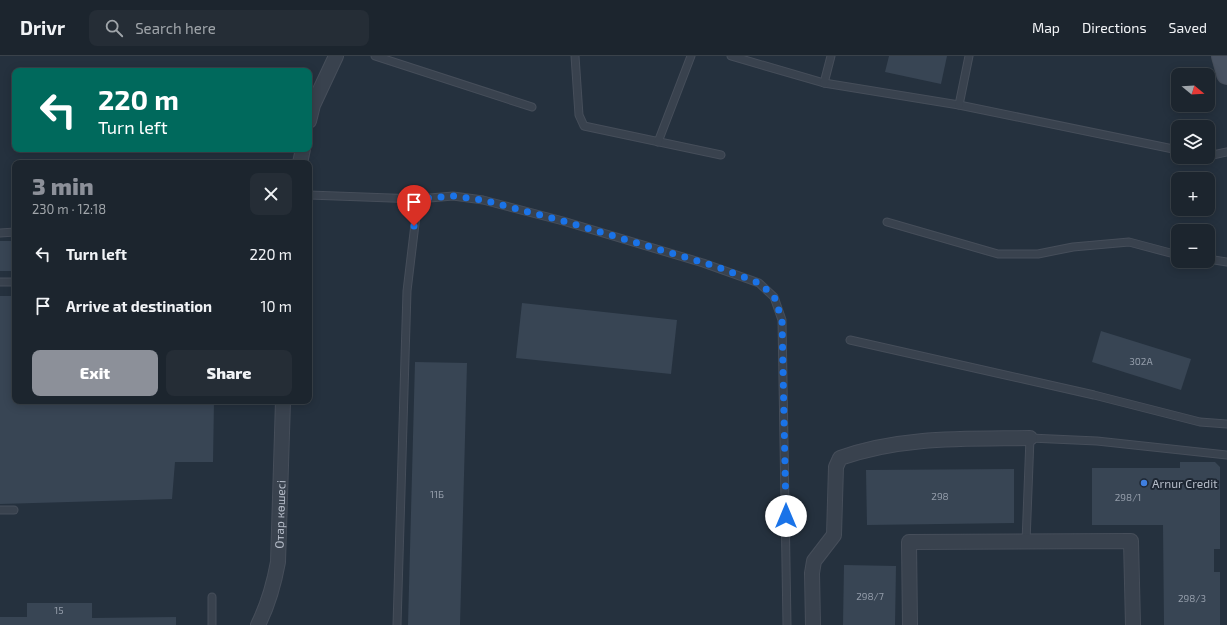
<!DOCTYPE html>
<html lang="en">
<head>
<meta charset="utf-8">
<style>
	:root { --surface:#1c252e; --page:#252d36; --text:#f1f3f6; --muted:#a0a5aa; --line:#3a424a; --accent:#8c9099 }
	body { margin:0; font-family:"Exo 2",sans-serif; background:var(--page); color:var(--text); height:100vh; display:flex; flex-direction:column; font-size:15px; white-space:nowrap }
	* { box-sizing:border-box; margin:0 }
	p { font-size:13px; color:var(--muted) }
	.icon { flex:none; width:22px; height:22px; fill:none; stroke:currentColor; stroke-width:2; stroke-linecap:round; stroke-linejoin:round }
	.map { position:relative; flex:1; overflow:hidden }
	.side { position:absolute; left:12px; top:104px; width:300px; height:244px; display:flex; flex-direction:column; background:var(--surface); border-radius:8px; box-shadow:0 2px 10px #0003,0 0 0 1px var(--line) }
	.side>* { flex:none }
	.guide { position:absolute; left:12px; top:12px; width:300px; height:84px; border-radius:8px; box-shadow:0 2px 10px #0003,0 0 0 1px var(--line); background:#00695c; color:#fff; overflow:hidden }
	.needle { width:26px; rotate:108deg }
	.tools { position:absolute; left:1171px; top:12px; display:grid; gap:8px }
	.tools a { display:grid; place-items:center; width:44px; height:44px; border-radius:8px; background:var(--surface); box-shadow:0 2px 10px #0003,0 0 0 1px var(--line); font-size:20px }
	.pin { position:absolute; display:grid; place-items:center; width:34px; height:34px; color:#fff; margin:-41px -17px; border-radius:50% 50% 50% 0; rotate:-45deg; box-shadow:0 0 4px #0007 }
	.pin .icon { rotate:45deg }
	.me { position:absolute; width:44px; margin:-22px; rotate:0deg; stroke-linejoin:round; filter:drop-shadow(0 0 3px #0008) }
	.turn { display:flex; align-items:center; gap:14px; height:84px; padding:0 20px; font-size:18px }
	.turn .icon { width:52px; height:52px; stroke-width:2.5 }
	.turn b { display:block; font-size:28px; line-height:34px }
	.round { display:grid; place-items:center; flex:none; width:42px; height:42px; border-radius:8px; background:var(--page) }
	.headline { display:flex; align-items:center; justify-content:space-between; height:68px; padding:0 20px }
	h1 { font-size:24px; font-weight:800; line-height:30px; color:var(--accent) }
	.button { display:flex; gap:8px; margin-top:auto; padding:8px 20px }
	.button a { flex:1; height:46px; border-radius:8px; background:var(--accent); color:#fff; font-size:16px; font-weight:800; line-height:46px; text-align:center }
	.button a+a { background:var(--page); color:var(--text) }
	ul { padding:0; list-style:none }
	li { display:flex; align-items:center; gap:12px; height:52px; padding:0 20px }
	li div { flex:1 }
	li b { display:block; font-size:15px }
	li em { font-style:normal }
	header { display:flex; align-items:center; gap:24px; box-sizing:border-box; height:56px; padding:0 20px; background:var(--surface); border-bottom:1px solid var(--line) }
	header strong { font-size:19px }
	nav { display:flex; gap:22px; margin-inline-start:auto; font-size:14px }
	.search { width:280px; height:36px; background:var(--page); display:flex; align-items:center; gap:10px; box-sizing:border-box; padding:0 14px; border-radius:8px; color:var(--muted); font-size:15px }
	.map>svg:first-child { display:block }
	.building { fill:#384554 }
	.lines { fill:none; stroke-linecap:round; stroke-linejoin:round }
	.lane-casing { stroke:#464e5a; stroke-width:9 }
	.street-casing { stroke:#464e5a; stroke-width:16 }
	.secondary-casing { stroke:#464e5a; stroke-width:22 }
	.lane { stroke:#39424e; stroke-width:7 }
	.street { stroke:#39424e; stroke-width:14 }
	.secondary { stroke:#485261; stroke-width:20 }
	.route { stroke:#1a73e8; stroke-width:7; stroke-dasharray:0 12.6 }
	.shop-dot { fill:#3f7fe0; stroke:#1e2733; stroke-width:1.5 }
	.labels { text-anchor:middle; dominant-baseline:central; stroke-width:4; stroke-linejoin:round; paint-order:stroke }
	.number-label { font-size:10px; fill:#949daa }
	.poi-label { font-size:12px; fill:#b6bdc9; stroke:#1e2733; text-anchor:start }
	.street-label { font-size:12px; fill:#b6bdc9; stroke:#1e2733 }
</style>
</head>
<body>
<header>
<strong>Drivr</strong>
<div class="search"><svg class="icon" aria-label="search" viewBox="0 0 24 24"><circle cx="10" cy="10" r="6"/><path d="M15 15l6 6"/></svg>Search here</div>
<nav><a>Map</a><a>Directions</a><a>Saved</a></nav>
</header>
<div class="map">
<svg width="1227" height="569" viewBox="0 0 1227 569">
	<rect width="100%" height="100%" fill="#25313e"/>
	<g class="building">
		<path d="M889,0H947L941,28L885,16Z"/>
		<rect x="0" y="185" width="15" height="30"/>
		<path d="M0,240H15V345H214L213,406H175L172,443L0,448Z"/>
		<path d="M522,247L677,264L671,318L516,302Z"/>
		<path d="M1101,275L1191,303L1181,334L1092,306Z"/>
		<path d="M415,306L467,307L460,569H408Z"/>
		<path d="M1180,406H1215L1220,411V493H1214V516H1220V569H1164L1163,469H1092V412H1180Z"/>
		<path d="M1014,413V467L867,469L866,414Z"/>
		<path d="M844,509L896,510L895,569H843Z"/>
		<path d="M27,547H92V562L176,561V569H0V561H27Z"/>
	</g>
	<g class="lines">
		<defs>
			<g id="lane">
				<path d="M375,0L532,51"/>
				<path d="M575,0L579,59L584,70L721,99"/>
				<path d="M731,0L824,27L959,49L1178,94"/>
				<path d="M824,27L831,0"/>
				<path d="M959,49L969,0"/>
				<path d="M658,86L691,0"/>
				<path d="M1208,100L1227,96"/>
				<path d="M309,139L418,143L453,140L483,144L563,165L703,207L759,227L774,241L782,264L787,569"/>
				<path d="M887,166L998,198H1038L1073,191L1129,186L1178,199"/>
				<path d="M0,177L15,176"/>
				<path d="M1208,203L1227,206"/>
				<path d="M0,226H15"/>
				<path d="M850,284L1094,339L1200,366L1227,368"/>
				<path d="M0,454H14"/>
				<path d="M1026,486L1030,382L1097,385L1227,399"/>
				<path d="M212,541V569"/>
				<path d="M397,569L407,235L418,143"/>
			</g>
			<g id="street">
				<path d="M309,65L313,49L336,0"/>
				<path d="M300,107L303,93"/>
				<path id="s1" d="M258,569C268,549 274,528 278,506L283,345"/>
				<path d="M813,569L812,517L814,505L834,479L836,411L840,402C901,380 966,383 1030,382"/>
				<path d="M910,569L909,486L1131,485L1133,569"/>
			</g>
			<path id="secondary" d="M1222,0L1227,18"/>
		</defs>
		<use href="#lane" class="lane-casing"/>
		<use href="#street" class="street-casing"/>
		<use href="#secondary" class="secondary-casing"/>
		<use href="#lane" class="lane"/>
		<use href="#street" class="street"/>
		<use href="#secondary" class="secondary"/>
	</g>
	<g class="lines">
		<path class="route" d="M414,170L418,143L453,140L483,144L563,165L715,210L759,227L774,240L782,264L786,460"/>
	</g>
	<circle class="shop-dot" cx="1144" cy="427" r="4"/>
	<g class="labels">
		<g class="number-label">
			<text x="1141" y="305">302А</text>
			<text x="437" y="438">11Б</text>
			<text x="940" y="440">298</text>
			<text x="1128" y="441">298/1</text>
			<text x="870" y="540">298/7</text>
			<text x="1192" y="542">298/3</text>
			<text x="59" y="554">15</text>
		</g>
		<g class="poi-label">
			<text x="1152" y="427">Arnur Credit</text>
		</g>
		<g class="street-label">
			<text stroke="none"><textPath href="#s1" startOffset="114">Отар көшесі</textPath></text>
		</g>
	</g>
</svg>
<div class="tools">
<a><svg class="needle" viewBox="-14 -14 28 28"><path d="M0-13l5 13h-10z" fill="#e53935"/><path d="M0 13l5-13h-10z" fill="#a0a5aa"/></svg></a>
<a><svg class="icon" aria-label="layers" viewBox="0 0 24 24"><path d="M12 4l9 5-9 5-9-5zM3 14l9 5 9-5"/></svg></a>
<a>+</a>
<a>−</a>
</div>
<div class="pin" style="left:414px;top:170px;background:#d93025"><svg class="icon" aria-label="arrive" viewBox="0 0 24 24"><path d="M6 21V4h12l-3 4 3 4H6"/></svg></div>
<svg class="me" style="left:786px;top:460px" viewBox="-20 -20 40 40"><circle r="19" fill="#fff"/><path d="M0-13L10 11 0 6-10 11z" fill="#1a73e8"/></svg>
<div class="guide">
<div class="turn"><svg class="icon" aria-label="left" viewBox="0 0 24 24"><path d="M17 20v-9H6M10 6l-5 5 5 5"/></svg><div><b>220 m</b>Turn left</div></div>
</div>
<section class="side">
<div class="headline"><div><h1>3 min</h1><p>230 m · 12:18</p></div><a class="round"><svg class="icon" aria-label="close" viewBox="0 0 24 24"><path d="M6 6l12 12M18 6L6 18"/></svg></a></div>
<ul>
<li><svg class="icon" aria-label="left" viewBox="0 0 24 24"><path d="M17 20v-9H6M10 6l-5 5 5 5"/></svg><div><b>Turn left</b></div><em>220 m</em></li>
<li><svg class="icon" aria-label="arrive" viewBox="0 0 24 24"><path d="M6 21V4h12l-3 4 3 4H6"/></svg><div><b>Arrive at destination</b></div><em>10 m</em></li>
</ul>
<div class="button"><a>Exit</a><a>Share</a></div>
</section>
</div>
</body>
</html>
